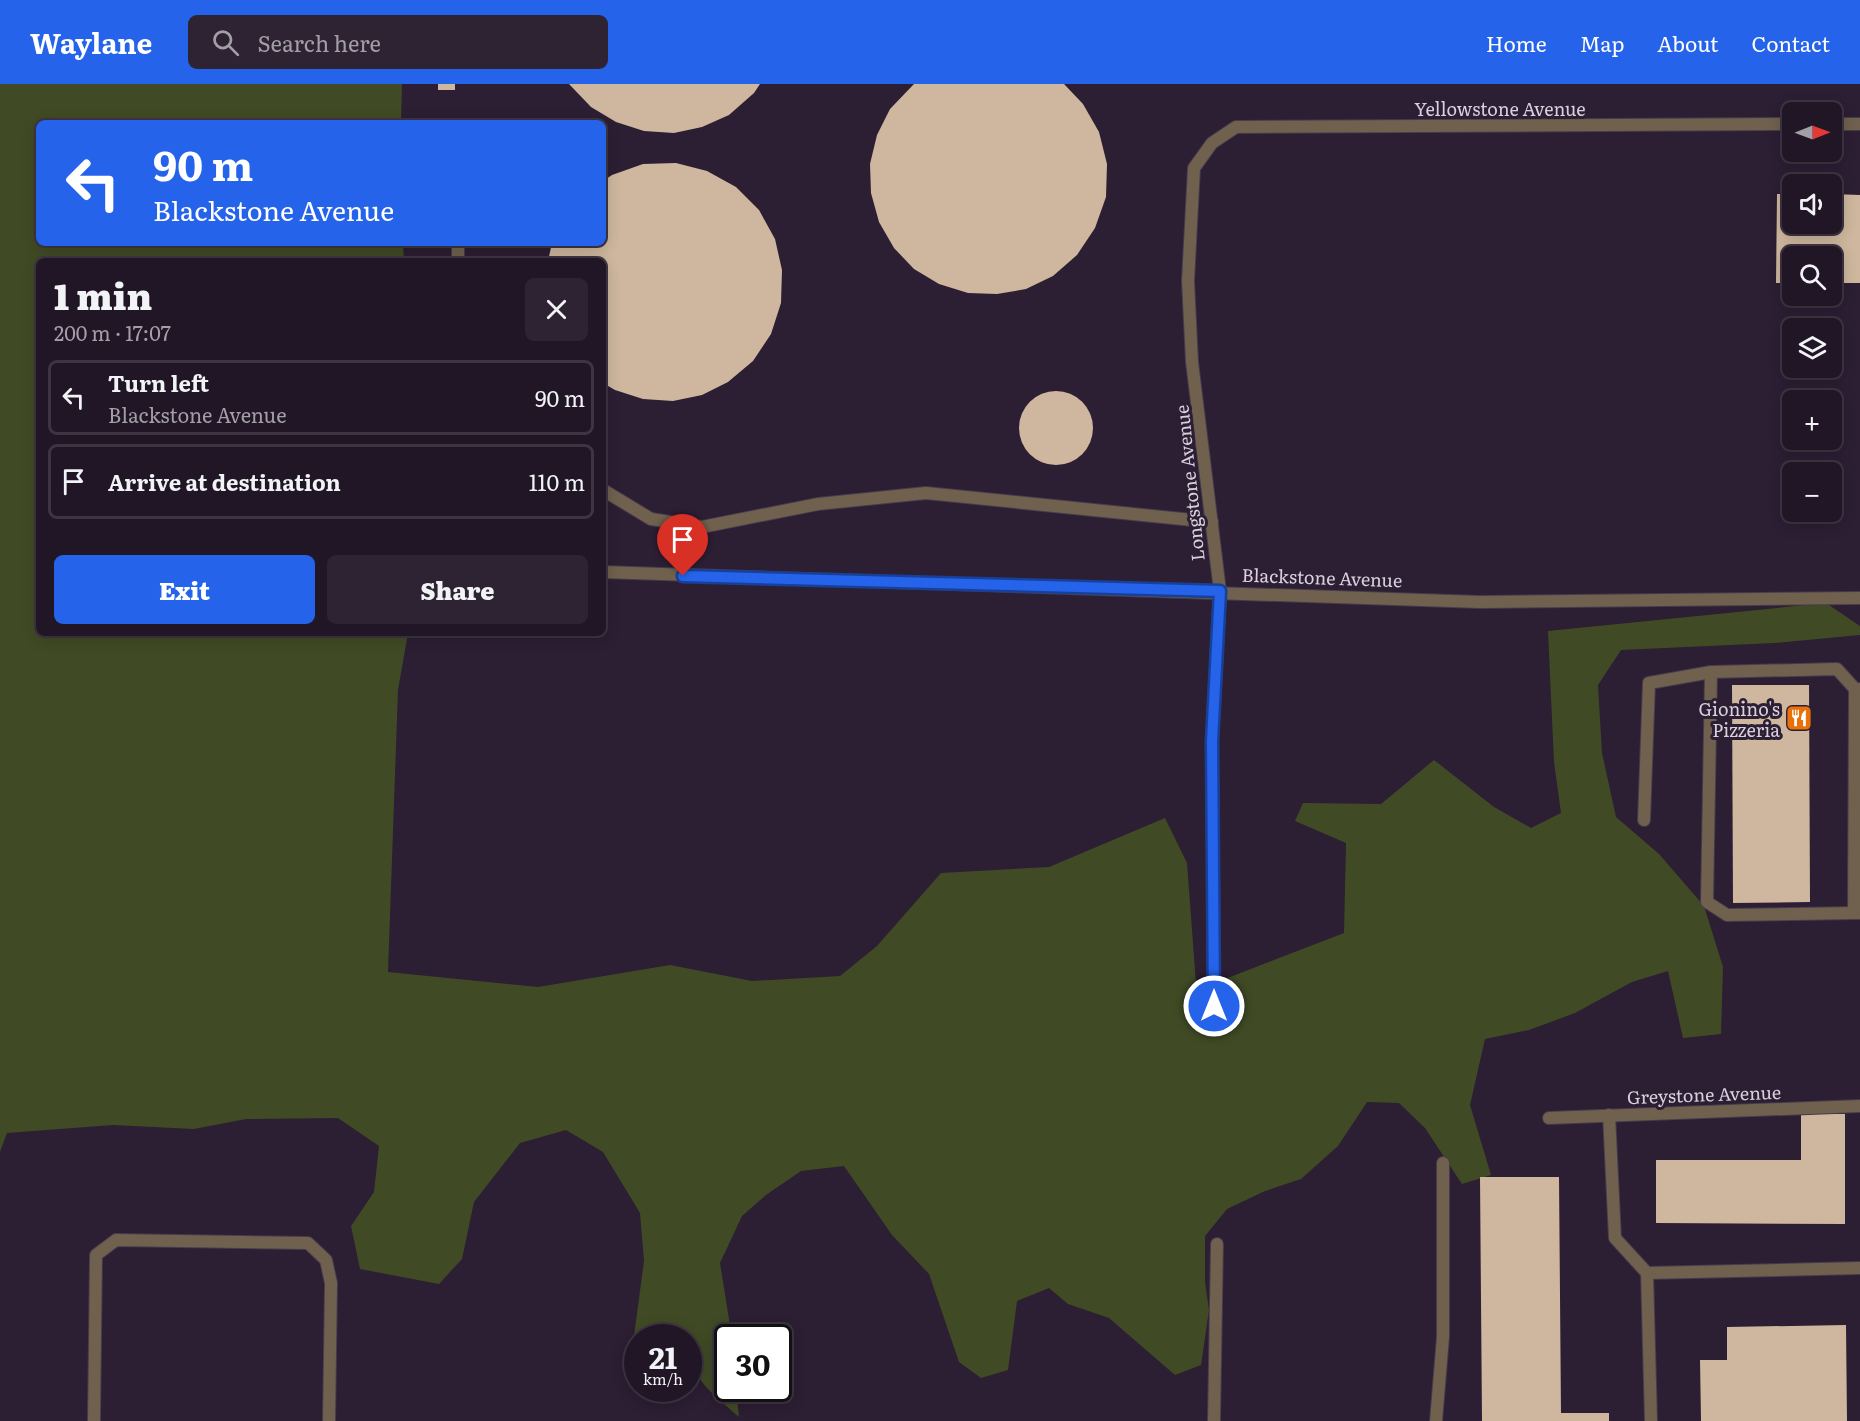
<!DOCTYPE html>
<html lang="en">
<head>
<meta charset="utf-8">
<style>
	:root { --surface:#211626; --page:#2d2332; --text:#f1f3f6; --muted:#a29fa7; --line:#3e3543; --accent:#2563eb }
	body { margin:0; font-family:Literata,serif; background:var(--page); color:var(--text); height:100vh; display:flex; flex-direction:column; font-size:22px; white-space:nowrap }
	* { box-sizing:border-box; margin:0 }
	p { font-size:20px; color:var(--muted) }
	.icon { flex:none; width:33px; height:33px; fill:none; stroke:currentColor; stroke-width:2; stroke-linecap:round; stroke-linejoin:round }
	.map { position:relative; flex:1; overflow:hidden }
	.side { position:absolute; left:36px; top:174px; width:570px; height:378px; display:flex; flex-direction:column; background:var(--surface); border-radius:9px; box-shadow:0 3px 15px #0003,0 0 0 2px var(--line) }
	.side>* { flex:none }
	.hud { position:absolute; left:36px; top:36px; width:570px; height:126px; border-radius:9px; box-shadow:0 3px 15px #0003,0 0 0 2px var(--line); background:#2563eb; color:#fff; overflow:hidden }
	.needle { width:39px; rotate:89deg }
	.tools { position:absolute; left:1782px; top:18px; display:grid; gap:12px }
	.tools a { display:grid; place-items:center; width:60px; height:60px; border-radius:9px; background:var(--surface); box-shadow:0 3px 15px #0003,0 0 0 2px var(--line); font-size:30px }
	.speed { position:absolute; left:624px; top:1240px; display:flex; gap:12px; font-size:30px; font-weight:700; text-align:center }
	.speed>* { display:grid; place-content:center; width:78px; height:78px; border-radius:50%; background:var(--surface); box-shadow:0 3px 15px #0003,0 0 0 2px var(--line); line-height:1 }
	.speed small { font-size:15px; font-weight:400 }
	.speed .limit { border:3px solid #111; border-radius:9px; background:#fff; color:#111 }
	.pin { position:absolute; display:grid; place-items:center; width:51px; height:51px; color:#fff; margin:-62px -26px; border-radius:50% 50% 50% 0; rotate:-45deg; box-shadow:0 0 6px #0007 }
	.pin .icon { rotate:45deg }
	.me { position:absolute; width:66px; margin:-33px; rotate:0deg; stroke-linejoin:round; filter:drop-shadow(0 0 4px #0008) }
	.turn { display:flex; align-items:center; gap:21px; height:126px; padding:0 18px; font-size:27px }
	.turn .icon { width:78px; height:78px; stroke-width:2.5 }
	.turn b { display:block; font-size:42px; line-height:51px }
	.round { display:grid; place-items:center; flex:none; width:63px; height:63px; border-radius:9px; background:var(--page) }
	.head { display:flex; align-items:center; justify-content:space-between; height:102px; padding:0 18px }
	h1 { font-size:36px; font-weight:800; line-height:45px }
	.action { display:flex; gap:12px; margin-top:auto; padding:12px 18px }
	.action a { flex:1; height:69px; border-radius:9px; background:var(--accent); color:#fff; font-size:24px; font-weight:800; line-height:69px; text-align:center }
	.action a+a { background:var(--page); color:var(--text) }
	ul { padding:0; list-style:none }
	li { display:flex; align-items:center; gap:18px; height:75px; margin:0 12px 9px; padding:0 6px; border:3px solid var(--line); border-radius:9px }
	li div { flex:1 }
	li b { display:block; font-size:22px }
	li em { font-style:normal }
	header { display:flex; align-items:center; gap:36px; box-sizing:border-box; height:84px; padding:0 30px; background:var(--accent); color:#fff }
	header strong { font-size:28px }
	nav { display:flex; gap:33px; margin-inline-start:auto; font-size:21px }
	.search { width:420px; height:54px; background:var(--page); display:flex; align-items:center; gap:15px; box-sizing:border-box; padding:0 21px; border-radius:9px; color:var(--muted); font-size:22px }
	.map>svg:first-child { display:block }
	.green { fill:#404b25 }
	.building { fill:#ceb79e }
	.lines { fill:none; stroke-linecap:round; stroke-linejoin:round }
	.service-casing { stroke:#483a4e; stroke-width:14 }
	.minor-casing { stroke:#483a4e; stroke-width:14 }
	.service { stroke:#6f614d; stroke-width:12 }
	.minor { stroke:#6f614d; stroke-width:12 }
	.route-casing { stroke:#184099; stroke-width:15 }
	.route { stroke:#2563eb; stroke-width:10 }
	.labels { text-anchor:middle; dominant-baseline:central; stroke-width:6; stroke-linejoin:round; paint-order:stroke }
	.street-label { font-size:18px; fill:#d9d0de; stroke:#2c1e33 }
	.poi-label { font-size:18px; fill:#d9d0de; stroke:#2c1e33; text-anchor:end }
</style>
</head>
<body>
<header>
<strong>Waylane</strong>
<div class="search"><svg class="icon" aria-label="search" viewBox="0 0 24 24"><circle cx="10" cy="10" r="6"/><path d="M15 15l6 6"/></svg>Search here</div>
<nav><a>Home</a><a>Map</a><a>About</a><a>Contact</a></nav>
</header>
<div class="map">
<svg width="1860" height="1337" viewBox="0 0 1860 1337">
	<rect width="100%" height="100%" fill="#2c1e33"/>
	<path class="green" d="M0,0H402L401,39H39V159H403L404,177H39V549H408L398,606L388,888L538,903L670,881L752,897L840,892L877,862L941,789L1049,783L1165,734L1187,779L1196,900L1225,895L1344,849L1346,759L1295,737L1303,719L1381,720L1434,676L1494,723L1531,744L1561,729L1554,678L1548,547L1826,519L1860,542V551L1774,559L1621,566L1598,601L1602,669L1616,733L1659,770L1704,822L1723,883L1721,950L1683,954L1668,887L1632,898L1575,929L1529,946L1485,955L1470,1021L1491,1091L1462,1100L1425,1044L1399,1019L1367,1018L1338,1062L1301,1095L1265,1107L1227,1125L1205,1152V1198L1209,1226L1201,1281L1175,1291L1109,1234L1068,1220L1049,1204L1017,1217L1008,1286L981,1294L959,1278L929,1190L892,1151L844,1082L801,1087L766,1111L742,1132L720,1179L732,1254H728V1305H736L739,1333C711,1308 689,1295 688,1254H638L637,1260L634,1252L644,1177L640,1129L603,1068L566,1046L520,1059L474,1118L462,1175L439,1200L360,1185L351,1142L374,1108L379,1062L338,1034L246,1035L194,1045L113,1041L7,1049L0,1068Z"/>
	<g class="building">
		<rect x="438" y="0" width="17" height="6"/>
		<path d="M569,0H760L754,9L729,31L702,43L674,49L644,47L616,38L591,23Z"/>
		<path d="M914,0H1064L1083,20L1099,48L1107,80L1106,113L1095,144L1077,171L1053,192L1026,205L997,210L968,209L939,200L914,185L894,164L879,138L871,109L870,80L877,51L890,25Z"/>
		<path d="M676,79L707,87L736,103L759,126L775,155L782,186L781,219L771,250L753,277L728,298L702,311L673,317L643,315L615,306L603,299V177H548L552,159H603V97L612,91L643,80Z"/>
		<path d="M1777,110H1792V140H1832V110L1860,111V199H1832V172H1792V199H1776Z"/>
		<circle cx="1056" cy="344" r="37"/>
		<path d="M1732,601H1809L1810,818L1733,819Z"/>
		<path d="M1801,1030H1845V1140L1656,1139V1076H1801Z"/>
		<path d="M1480,1093H1559L1561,1329H1609V1337H1482Z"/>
		<path d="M1846,1241L1847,1337H1701L1700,1276H1727V1243Z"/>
	</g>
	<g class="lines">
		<defs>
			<g id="service">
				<path d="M458,177V159"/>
				<path d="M603,406L651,435L702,443L818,420L926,409L1212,438"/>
				<path d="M1860,605H1855L1854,829H1860"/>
				<path d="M1644,736L1649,599L1711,588"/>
				<path d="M1854,829L1727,831L1707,818L1711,588L1837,585L1855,605"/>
				<path d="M1609,1031L1615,1154L1647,1189L1860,1184"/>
				<path d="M1647,1189L1651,1337"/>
				<path d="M1436,1337L1443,1253V1079"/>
			</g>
			<g id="minor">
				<path d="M1832,40H1860"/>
				<path d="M603,488L1480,518L1860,514"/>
				<path d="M1214,922L1212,656L1220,507L1192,278L1188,197L1194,84L1212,59L1236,43L1792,40"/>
				<path d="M1549,1034L1860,1022"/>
				<path d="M94,1337L96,1171L116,1156L308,1159L326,1176L331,1199L329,1337"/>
				<path d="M1214,1337L1217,1160"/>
			</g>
		</defs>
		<use href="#service" class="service-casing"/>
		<use href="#minor" class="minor-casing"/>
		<use href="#service" class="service"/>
		<use href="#minor" class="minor"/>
	</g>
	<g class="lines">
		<defs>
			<path id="route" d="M683,492L1220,507L1212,657L1214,922"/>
		</defs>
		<use href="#route" class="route-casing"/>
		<use href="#route" class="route"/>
	</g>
	<defs>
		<symbol id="restaurant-square" viewBox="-11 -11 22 22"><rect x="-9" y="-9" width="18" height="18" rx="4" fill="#e8710a" stroke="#2c1e33"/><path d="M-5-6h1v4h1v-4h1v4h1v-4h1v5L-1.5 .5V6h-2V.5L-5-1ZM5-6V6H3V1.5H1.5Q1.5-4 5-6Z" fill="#fff"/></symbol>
	</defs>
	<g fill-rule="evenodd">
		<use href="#restaurant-square" x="1784" y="619" width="30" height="30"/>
	</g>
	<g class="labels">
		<g class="street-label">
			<text x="1500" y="24">Yellowstone Avenue</text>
			<text transform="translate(1189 399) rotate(-96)">Longstone Avenue</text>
			<text transform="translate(1322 493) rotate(2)">Blackstone Avenue</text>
			<text transform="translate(1704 1010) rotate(-2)">Greystone Avenue</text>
		</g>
		<g class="poi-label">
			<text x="1780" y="624">Gionino's<tspan x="1780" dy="21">Pizzeria</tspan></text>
		</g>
	</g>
</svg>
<div class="tools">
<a><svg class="needle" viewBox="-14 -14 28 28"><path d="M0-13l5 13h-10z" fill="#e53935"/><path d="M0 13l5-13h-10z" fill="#a29fa7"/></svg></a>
<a><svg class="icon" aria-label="sound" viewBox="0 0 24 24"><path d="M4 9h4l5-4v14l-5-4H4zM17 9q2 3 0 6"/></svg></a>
<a><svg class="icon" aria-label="search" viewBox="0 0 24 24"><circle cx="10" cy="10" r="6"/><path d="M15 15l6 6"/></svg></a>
<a><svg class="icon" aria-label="layers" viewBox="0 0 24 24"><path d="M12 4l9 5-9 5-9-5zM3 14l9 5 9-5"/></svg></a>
<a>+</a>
<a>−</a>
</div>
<div class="speed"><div>21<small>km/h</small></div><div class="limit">30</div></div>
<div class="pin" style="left:683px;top:492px;background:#d93025"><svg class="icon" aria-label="arrive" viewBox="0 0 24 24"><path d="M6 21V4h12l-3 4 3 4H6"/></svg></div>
<svg class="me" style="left:1214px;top:922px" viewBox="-20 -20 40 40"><circle r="17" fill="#2563eb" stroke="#fff" stroke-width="3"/><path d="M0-11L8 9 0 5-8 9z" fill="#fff"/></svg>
<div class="hud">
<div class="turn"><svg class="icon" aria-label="left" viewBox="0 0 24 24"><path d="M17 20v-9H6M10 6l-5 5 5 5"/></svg><div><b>90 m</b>Blackstone Avenue</div></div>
</div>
<section class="side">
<div class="head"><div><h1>1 min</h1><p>200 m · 17:07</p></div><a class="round"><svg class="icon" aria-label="close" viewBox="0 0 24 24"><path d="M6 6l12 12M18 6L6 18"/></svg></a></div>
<ul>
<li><svg class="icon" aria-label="left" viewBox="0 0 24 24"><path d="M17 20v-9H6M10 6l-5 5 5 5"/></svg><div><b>Turn left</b><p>Blackstone Avenue</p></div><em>90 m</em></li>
<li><svg class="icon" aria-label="arrive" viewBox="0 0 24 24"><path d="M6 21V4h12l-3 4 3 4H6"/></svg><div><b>Arrive at destination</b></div><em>110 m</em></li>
</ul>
<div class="action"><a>Exit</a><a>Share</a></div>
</section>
</div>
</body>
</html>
